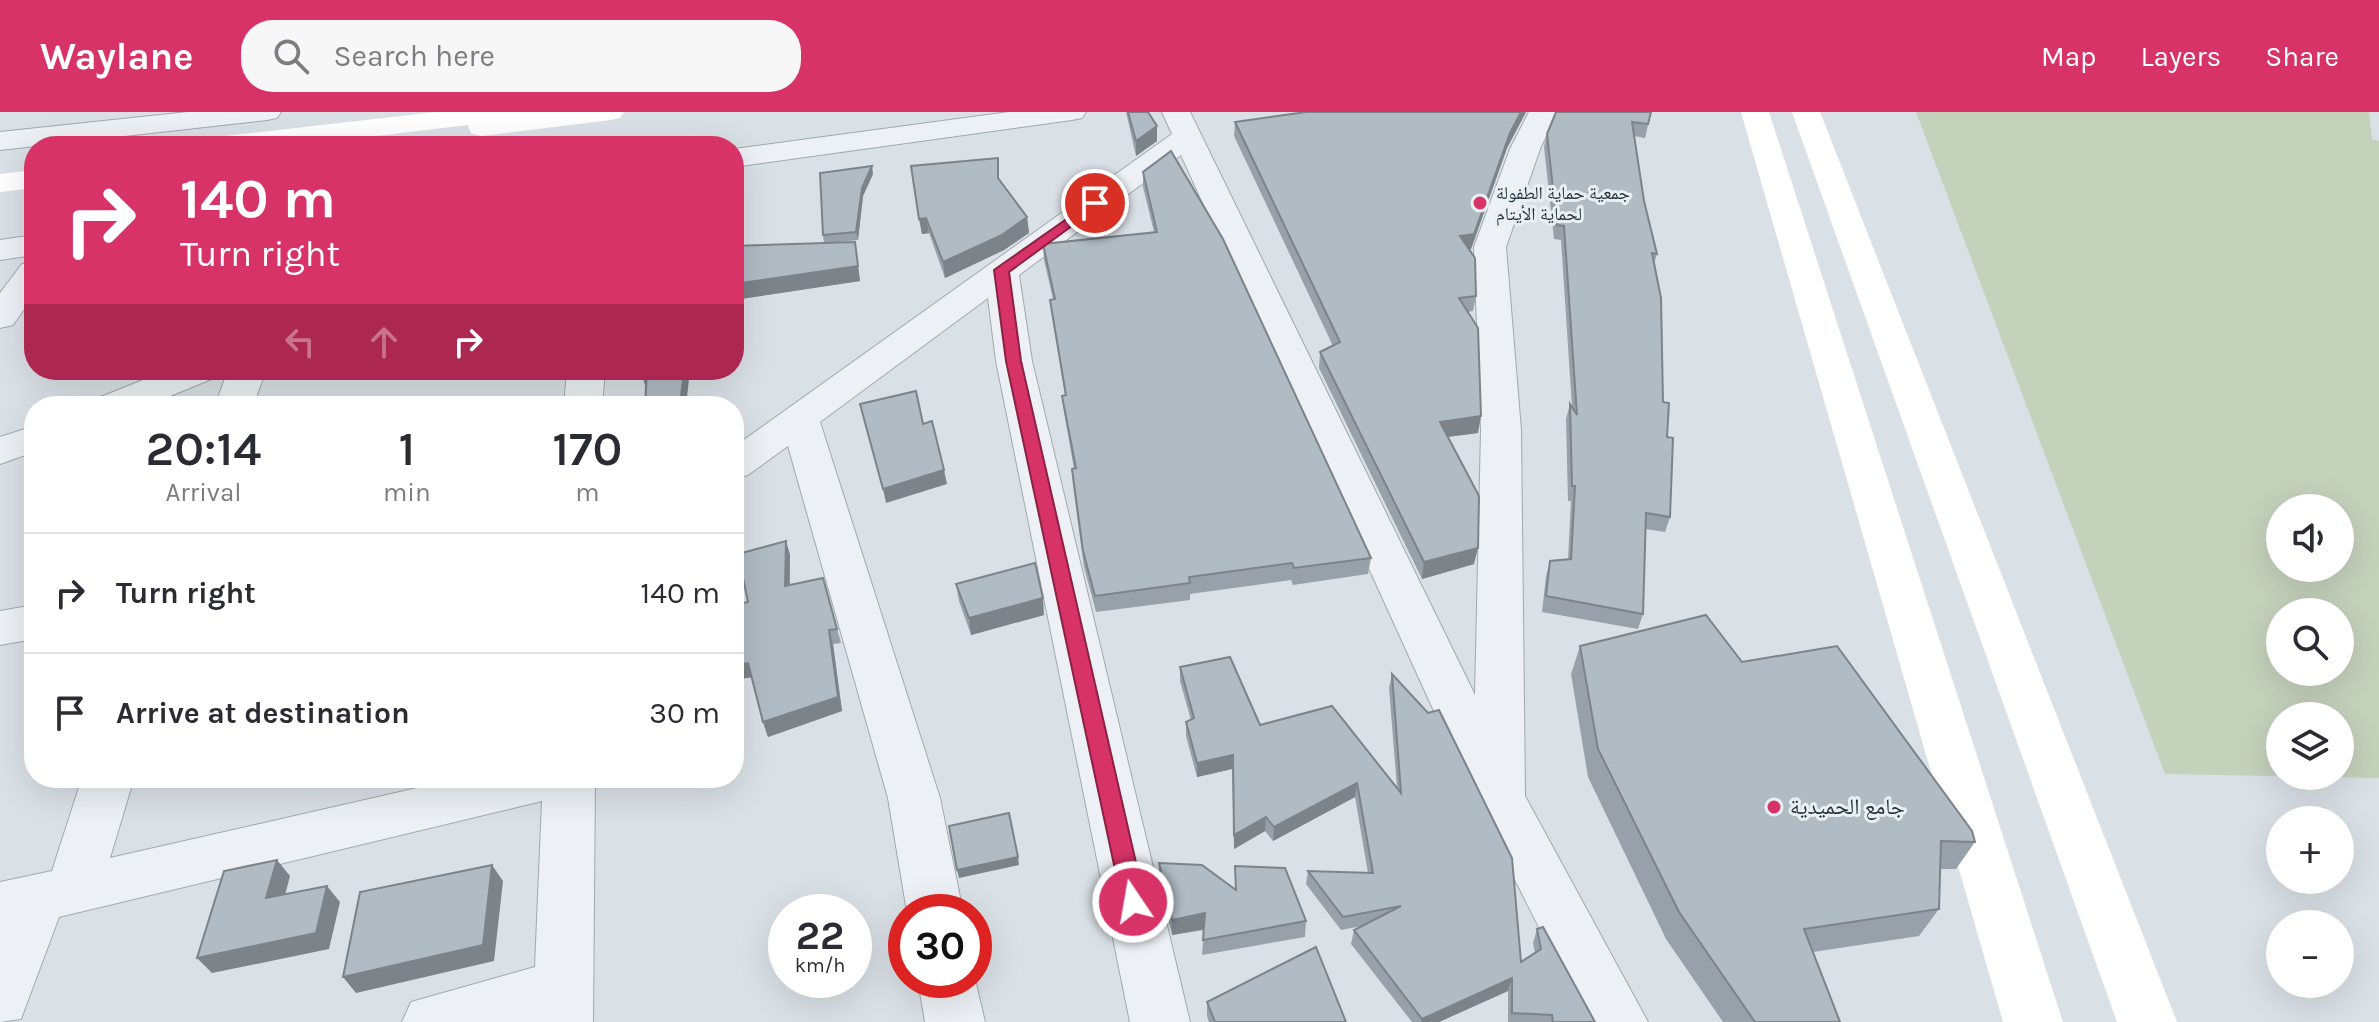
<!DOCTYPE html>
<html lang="en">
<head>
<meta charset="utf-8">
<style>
	:root { --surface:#fff; --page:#f7f7f7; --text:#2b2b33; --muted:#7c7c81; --line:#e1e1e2; --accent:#d83368 }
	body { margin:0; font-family:Karla,"Noto Naskh Arabic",sans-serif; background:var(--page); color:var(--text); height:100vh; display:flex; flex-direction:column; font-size:30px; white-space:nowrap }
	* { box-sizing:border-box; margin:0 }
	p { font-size:26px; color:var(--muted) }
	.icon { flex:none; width:44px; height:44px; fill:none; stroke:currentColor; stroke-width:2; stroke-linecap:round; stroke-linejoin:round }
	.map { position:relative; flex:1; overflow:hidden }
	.side { position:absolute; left:24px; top:284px; width:720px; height:392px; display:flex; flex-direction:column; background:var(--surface); border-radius:32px; box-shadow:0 8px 32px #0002 }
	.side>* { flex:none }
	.guide { position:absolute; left:24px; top:24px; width:720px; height:244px; border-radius:32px; box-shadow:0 8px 32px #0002; background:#d83368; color:#fff; overflow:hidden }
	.buttons { position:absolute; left:2266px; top:382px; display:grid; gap:16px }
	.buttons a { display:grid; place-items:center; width:88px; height:88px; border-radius:50%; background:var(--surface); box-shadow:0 8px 32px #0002; font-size:40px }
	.speed { position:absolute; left:768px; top:782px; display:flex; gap:16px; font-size:40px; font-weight:700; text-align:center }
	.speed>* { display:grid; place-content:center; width:104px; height:104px; border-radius:50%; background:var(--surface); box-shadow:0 8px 32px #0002; line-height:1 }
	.speed small { font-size:20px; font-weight:400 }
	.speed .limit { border:12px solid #d22; background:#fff; color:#111 }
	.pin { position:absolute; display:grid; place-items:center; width:68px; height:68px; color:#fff; margin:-34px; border:4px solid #fff; border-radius:50%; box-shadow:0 2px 8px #0007 }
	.me { position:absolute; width:88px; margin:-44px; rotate:348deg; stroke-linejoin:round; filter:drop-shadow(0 0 6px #0008) }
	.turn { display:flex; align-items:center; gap:28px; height:168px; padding:0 24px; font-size:36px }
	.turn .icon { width:104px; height:104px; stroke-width:2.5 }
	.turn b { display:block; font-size:56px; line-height:68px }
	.lanes { display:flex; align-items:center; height:76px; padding:0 24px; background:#0003; justify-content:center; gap:40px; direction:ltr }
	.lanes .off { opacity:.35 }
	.eta { display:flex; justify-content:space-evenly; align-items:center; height:136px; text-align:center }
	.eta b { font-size:48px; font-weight:600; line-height:56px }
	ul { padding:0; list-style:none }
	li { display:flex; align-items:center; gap:24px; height:120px; padding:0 24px; border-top:2px solid var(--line) }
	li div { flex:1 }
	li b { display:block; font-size:30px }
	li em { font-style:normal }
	header { display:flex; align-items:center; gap:48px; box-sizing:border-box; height:112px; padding:0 40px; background:var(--accent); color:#fff }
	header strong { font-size:38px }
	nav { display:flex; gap:44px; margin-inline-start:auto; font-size:28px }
	.search { width:560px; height:72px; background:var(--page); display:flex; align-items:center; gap:20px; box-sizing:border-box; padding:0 28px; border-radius:32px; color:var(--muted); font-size:30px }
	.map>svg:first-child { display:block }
	.green { fill:#c4d1bb; fill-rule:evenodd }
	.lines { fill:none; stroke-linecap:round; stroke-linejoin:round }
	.street-casing { stroke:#a0a9b0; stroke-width:2 }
	.street { fill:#edf1f5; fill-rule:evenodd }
	.secondary { fill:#fff; fill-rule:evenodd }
	.wall { fill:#98a1a9 }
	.shaded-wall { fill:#7c8389 }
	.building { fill:#b1bbc4; stroke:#7c8389; stroke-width:2 }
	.route { fill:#d83368; stroke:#8c2144; stroke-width:2 }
	.poi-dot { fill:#d83368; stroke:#e9f0f4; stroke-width:3 }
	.labels { text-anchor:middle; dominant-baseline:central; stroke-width:6; stroke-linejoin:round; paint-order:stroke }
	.far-poi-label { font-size:18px; fill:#24313d; stroke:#e9f0f4; text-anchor:start }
	.poi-label { font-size:22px; fill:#24313d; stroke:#e9f0f4; text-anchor:start }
</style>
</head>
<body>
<header>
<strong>Waylane</strong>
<div class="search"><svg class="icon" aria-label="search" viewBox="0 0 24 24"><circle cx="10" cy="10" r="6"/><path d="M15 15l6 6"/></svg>Search here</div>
<nav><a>Map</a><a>Layers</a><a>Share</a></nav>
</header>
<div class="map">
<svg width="2379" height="910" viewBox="0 0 2379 910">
	<rect width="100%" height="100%" fill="#dae1e6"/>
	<path class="green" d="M1916,0H2369L2372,27L2379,29V666L2165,662ZM2280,396H2340V456H2280ZM2340,500V560H2280V500ZM2280,604H2340V664H2280Z"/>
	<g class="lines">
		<defs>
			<g id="street">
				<path d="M188,0H281L277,6L267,8L0,38V20Z"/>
				<path d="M1009,0H1086L1082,6L1072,8L734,55V37Z"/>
				<path d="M1162,0H1190L1475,583L1481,318L1474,135L1510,37L1529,0H1557L1540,37L1506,135L1521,318L1525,684L1648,910H1587L1473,685L1181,43L1019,163L1032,249L1190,910H1130L996,249L988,186L820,310L940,686L963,800H907L888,686L788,334L748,363L734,367V335L1172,22Z"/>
				<path d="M34,123V143L0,148V128Z"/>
				<path d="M34,149V183L13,213L0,216V181L22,152Z"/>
				<path d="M168,258H220L214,266L146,294H93L98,286Z"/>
				<path d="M228,258H266L253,294H215Z"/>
				<path d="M567,258H605L602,294H564Z"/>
				<path d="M34,314V340L0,352V325Z"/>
				<path d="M34,493V527L0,533V499Z"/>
				<path d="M82,666H134L110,746L461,666H595L593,910H402L411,890L535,855L542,689L59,805L21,907L0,910V770L52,759Z"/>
				<path d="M974,863L985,910H925L918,868H974Z"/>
			</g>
		</defs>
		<use href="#street" class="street-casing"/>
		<use href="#street" class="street"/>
		<g class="secondary">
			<path d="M436,0H624L620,6L610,8L481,24L471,21L468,13L292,34H202L207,28L217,25Z"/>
			<path d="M1741,0H1769L2063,910H2003Z"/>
			<path d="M1792,0H1820L2177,910H2117Z"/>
			<path d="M34,58V76L0,80V62Z"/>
		</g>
	</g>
	<g class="wall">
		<path d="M1126,0H1148L1157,29L1136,44Z"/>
		<path d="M1298,0H1526L1507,36L1471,137L1469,138L1476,184L1473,199L1468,200L1478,321L1448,325L1474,452L1422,467L1319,256L1320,240L1333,234L1234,24L1235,10L1298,1Z"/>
		<path d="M1651,0L1645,26L1634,24L1644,89L1657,142L1654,152L1663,290L1667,325L1670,405L1665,420L1645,417L1643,502L1638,517L1542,500L1546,464L1550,449L1568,447L1571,389H1568L1566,307L1570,292L1572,295L1561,128L1554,127L1544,35L1547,22Z"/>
		<path d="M911,54L999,68L1027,105L1029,121L1004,138L945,166L929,121L922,122Z"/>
		<path d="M1143,60L1371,446L1368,462L1293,473L1291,468L1190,482V488L1096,500L1084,455L1073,373L1072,357H1074L1064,300L1062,284L1065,283L1052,204L1050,188L1053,187L1044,148L1043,132L1154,120L1143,75Z"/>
		<path d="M873,62L863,84L858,128L840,130H855L860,169L734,188V115L741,129V133L824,131L823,123Z"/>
		<path d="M786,429L790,443V473L823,466L841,531L833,532L842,599L768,625L763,610L752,565L734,568V493L748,490Z"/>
		<path d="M956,472L1044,503L971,523L959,489Z"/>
		<path d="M1580,534L1742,550L1975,730L1956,757H1940L1939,797L1919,824L1813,840L1840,910H1723L1666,827L1588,665L1571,562Z"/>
		<path d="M1180,555L1260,613L1397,676L1389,576L1392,562L1521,850L1535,841L1533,831L1537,817L1595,910H1508V879L1439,910H1412L1351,832L1354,818L1362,814L1341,818L1306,772L1308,759L1368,761L1355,685L1273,729L1265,719L1234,737L1232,657L1197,665L1186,624V610L1191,608L1180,569Z"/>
		<path d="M1159,751L1235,777V754L1306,809L1305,825L1202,843L1204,818L1172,823L1159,768Z"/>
		<path d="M1207,890L1346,910H1209L1207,904Z"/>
	</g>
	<g class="shaded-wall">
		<path d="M1521,0H1526L1507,36L1471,137L1458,139L1460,124Z"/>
		<path d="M1157,14V29L1136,44V29Z"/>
		<path d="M872,54L873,62L863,84L858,128L856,120L862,76Z"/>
		<path d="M1027,105L1029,121L1004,138L945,166L943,150Z"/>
		<path d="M926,106L929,121L922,122L919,107Z"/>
		<path d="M737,115L741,129L738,149L734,134Z"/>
		<path d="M855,130L860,169L734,188V172Z"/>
		<path d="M640,258H648L653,271L645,273Z"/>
		<path d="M684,258H690L686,294H680Z"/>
		<path d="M1481,304L1478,321L1438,326L1440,310Z"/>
		<path d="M944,358L947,372L886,391L883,377Z"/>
		<path d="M786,429L790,443L789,488L785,474Z"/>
		<path d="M1478,436L1474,452L1422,467L1424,450Z"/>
		<path d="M1043,486L1044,503L971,523L969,506Z"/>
		<path d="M829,518L833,532L842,599L768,625L763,610Z"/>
		<path d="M748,551L753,565L734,568V553Z"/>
		<path d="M1233,643L1232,657L1197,665V651Z"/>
		<path d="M1357,671L1355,685L1273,729L1274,715Z"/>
		<path d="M1266,705L1265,719L1234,737V723Z"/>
		<path d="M1018,745L1019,753L959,766L957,758Z"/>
		<path d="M277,748L290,764L280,802L266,786Z"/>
		<path d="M492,753L503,769L494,849L356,881L343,865Z"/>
		<path d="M327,774L340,790L329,837L212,861L197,846Z"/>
		<path d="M1205,801V817L1172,823V808Z"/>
		<path d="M1512,866L1508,879L1439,910H1421L1422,907Z"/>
	</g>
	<g class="building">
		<path d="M1128,0H1148L1157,14L1136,29Z"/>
		<path d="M1306,0H1521L1510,21L1474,122L1460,124L1475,146L1476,184L1459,186L1478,216L1481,304L1440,310L1479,384L1478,436L1424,450L1320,240L1340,230L1235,10Z"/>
		<path d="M1556,0H1651L1648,12L1632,10L1644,89L1657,142L1652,141L1661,186L1663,290L1669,291L1667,325L1673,326L1670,405L1646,401L1643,502L1546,484L1550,449L1571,447L1575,374H1572L1570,292L1577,303L1564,114L1557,113L1547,22Z"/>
		<path d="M1171,39L1223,127L1371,446L1294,456L1292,451L1189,465L1190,471L1095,484L1083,439L1072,357L1076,356L1062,284L1066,283L1050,188L1055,187L1043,132L1157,120L1143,60Z"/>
		<path d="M998,46V66L1027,105L1002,123L943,150L926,106L919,107L911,54Z"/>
		<path d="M872,54L862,76L856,120L823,123L820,61Z"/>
		<path d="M734,115H737L734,134L855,130L858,154L734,172Z"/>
		<path d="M647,258H684L680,294H645Z"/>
		<path d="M916,279L923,312L932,309L944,358L883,377L860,292Z"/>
		<path d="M786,429L785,474L823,466L837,517L829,518L838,585L763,610L748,551L734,553V493L748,490L738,442Z"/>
		<path d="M1035,451L1043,486L969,506L956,472Z"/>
		<path d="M1706,503L1742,550L1837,534L1972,719L1975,730L1941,729L1939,797L1804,817L1840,910H1755L1679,800L1598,637L1580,534Z"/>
		<path d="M1230,545L1260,613L1332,594L1401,681L1392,562L1428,601L1439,598L1512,746L1521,850L1541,837L1537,817L1543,815L1595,910H1553L1552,903L1512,901V866L1422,907L1354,818L1401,794L1343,805L1308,759L1373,761L1357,671L1274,715L1266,705L1234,723L1233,643L1197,651L1186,610L1194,606L1180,555Z"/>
		<path d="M1009,701L1018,745L957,758L949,714Z"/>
		<path d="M277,748L266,786L327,774L316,821L197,846L224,759Z"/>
		<path d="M1159,751L1202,753L1236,778L1235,754L1285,756L1306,809L1203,828L1205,801L1172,808Z"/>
		<path d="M492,753L483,833L343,865L360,780Z"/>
		<path d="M1316,835L1346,910H1215L1207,890Z"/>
	</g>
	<path class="route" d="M1095,87L1099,88V94L1009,160L1021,249L1145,790L1142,797L1133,800L1125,797L1122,790L1006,249L994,158Z"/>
	<g class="poi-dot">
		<circle cx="1480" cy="91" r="8"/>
		<circle cx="1774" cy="695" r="8"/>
	</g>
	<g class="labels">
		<g class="far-poi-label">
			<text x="1496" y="81">جمعية حماية الطفولة<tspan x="1496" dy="21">لحماية الأيتام</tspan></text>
		</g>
		<g class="poi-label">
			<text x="1790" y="695">جامع الحميدية</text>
		</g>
	</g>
</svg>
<div class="buttons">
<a><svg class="icon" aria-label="sound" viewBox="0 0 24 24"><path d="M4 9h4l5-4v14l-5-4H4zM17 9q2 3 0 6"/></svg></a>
<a><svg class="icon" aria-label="search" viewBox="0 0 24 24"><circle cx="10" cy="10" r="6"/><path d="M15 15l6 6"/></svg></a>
<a><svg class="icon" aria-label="layers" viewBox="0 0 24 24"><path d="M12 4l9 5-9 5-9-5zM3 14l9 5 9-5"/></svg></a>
<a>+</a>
<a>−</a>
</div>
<div class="speed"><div>22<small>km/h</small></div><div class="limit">30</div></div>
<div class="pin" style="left:1095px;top:91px;background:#d93025"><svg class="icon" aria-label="arrive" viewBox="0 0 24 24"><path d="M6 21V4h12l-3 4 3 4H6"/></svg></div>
<svg class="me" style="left:1133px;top:790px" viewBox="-20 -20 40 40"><circle r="17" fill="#d83368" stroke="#fff" stroke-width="3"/><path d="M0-11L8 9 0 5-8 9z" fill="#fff"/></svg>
<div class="guide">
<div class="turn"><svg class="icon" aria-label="right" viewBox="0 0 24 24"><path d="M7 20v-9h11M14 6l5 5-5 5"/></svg><div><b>140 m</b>Turn right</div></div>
<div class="lanes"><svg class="icon off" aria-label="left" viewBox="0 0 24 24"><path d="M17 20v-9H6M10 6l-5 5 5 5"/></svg><svg class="icon off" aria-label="ahead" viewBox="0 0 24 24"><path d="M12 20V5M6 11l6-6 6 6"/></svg><svg class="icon" aria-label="right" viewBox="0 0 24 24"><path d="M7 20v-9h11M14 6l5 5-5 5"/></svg></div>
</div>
<section class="side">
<div class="eta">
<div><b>20:14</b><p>Arrival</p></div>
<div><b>1</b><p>min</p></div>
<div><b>170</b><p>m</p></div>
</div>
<ul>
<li><svg class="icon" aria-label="right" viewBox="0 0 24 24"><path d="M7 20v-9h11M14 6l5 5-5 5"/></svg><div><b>Turn right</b></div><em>140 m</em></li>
<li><svg class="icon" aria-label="arrive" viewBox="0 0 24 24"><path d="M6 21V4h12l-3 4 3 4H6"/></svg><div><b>Arrive at destination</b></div><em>30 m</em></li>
</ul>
</section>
</div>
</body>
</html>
